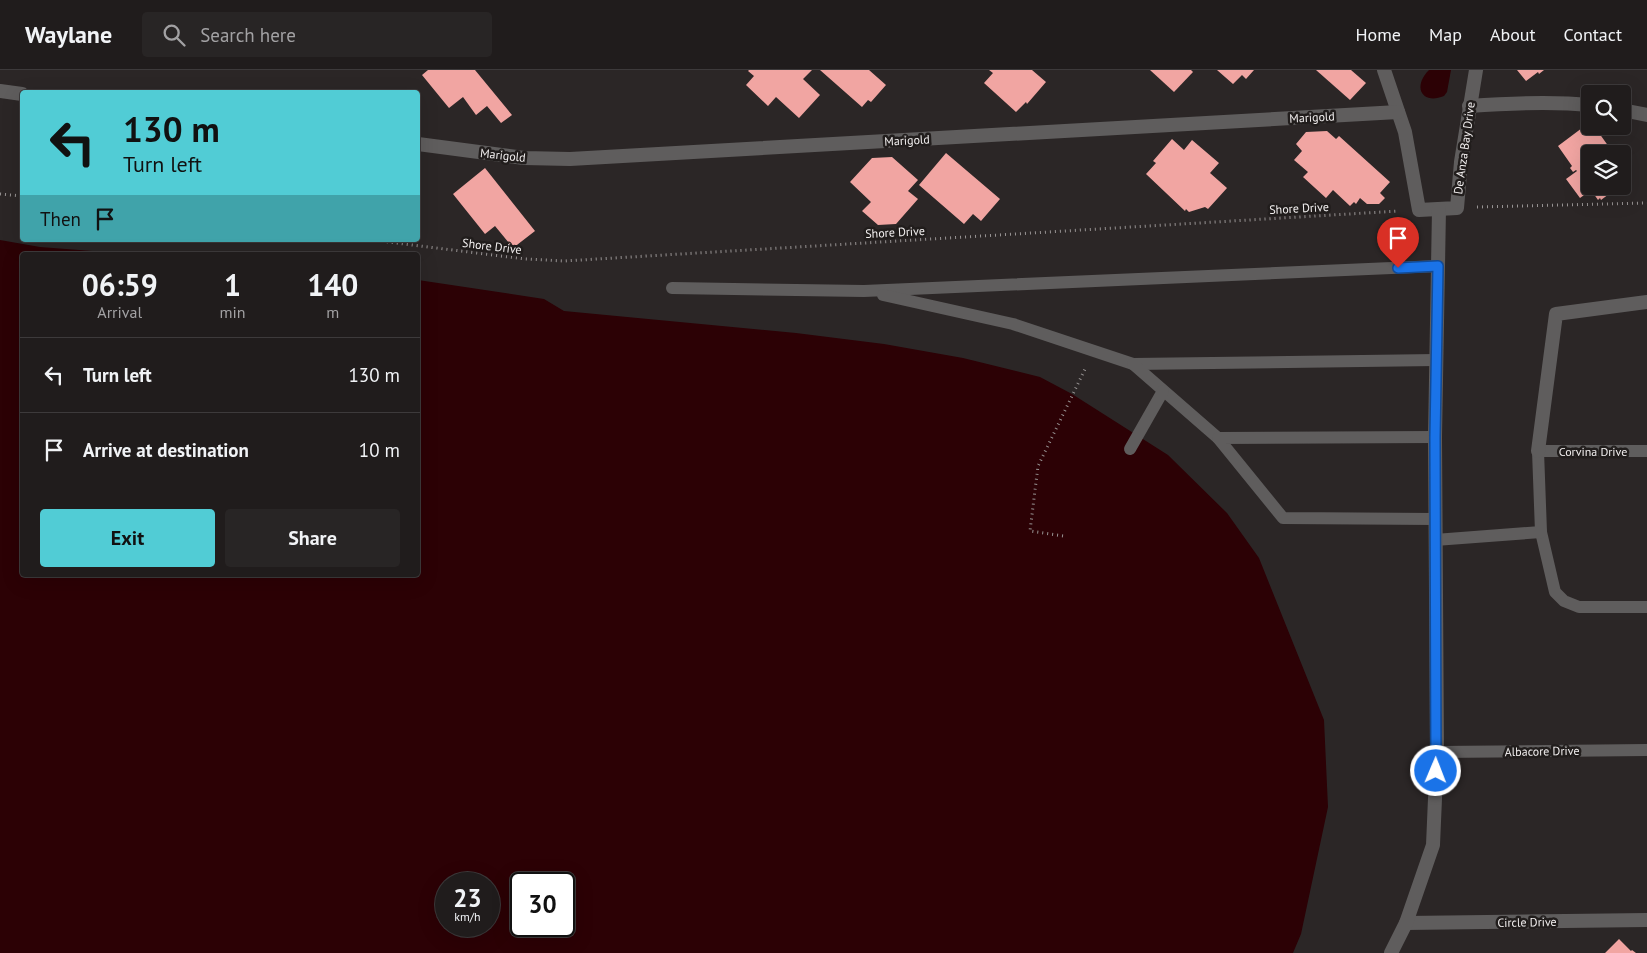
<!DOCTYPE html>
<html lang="en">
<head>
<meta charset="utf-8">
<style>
	:root { --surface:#201c1c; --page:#282525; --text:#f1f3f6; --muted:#a2a1a3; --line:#3d3a3b; --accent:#51ccd5 }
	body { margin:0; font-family:"PT Sans",sans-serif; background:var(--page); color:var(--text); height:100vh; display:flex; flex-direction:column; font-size:19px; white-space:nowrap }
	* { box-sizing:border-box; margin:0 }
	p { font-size:16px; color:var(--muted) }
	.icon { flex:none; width:28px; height:28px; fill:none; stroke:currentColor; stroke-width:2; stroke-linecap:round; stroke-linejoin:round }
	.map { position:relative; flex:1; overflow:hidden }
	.sheet { position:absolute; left:20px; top:182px; width:400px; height:325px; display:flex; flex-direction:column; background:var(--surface); border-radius:5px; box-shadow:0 5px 20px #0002,0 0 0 1px var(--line) }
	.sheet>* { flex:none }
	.top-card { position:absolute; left:20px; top:20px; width:400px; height:152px; border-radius:5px; box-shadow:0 5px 20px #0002,0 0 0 1px var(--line); background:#51ccd5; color:#111; overflow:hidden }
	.tools { position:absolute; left:1581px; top:15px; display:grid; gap:10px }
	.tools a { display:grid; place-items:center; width:50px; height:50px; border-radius:5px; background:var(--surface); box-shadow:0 5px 20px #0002,0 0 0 1px var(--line); font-size:25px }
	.speed { position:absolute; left:435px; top:802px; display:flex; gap:10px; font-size:25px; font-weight:700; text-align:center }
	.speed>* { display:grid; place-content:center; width:65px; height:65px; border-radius:50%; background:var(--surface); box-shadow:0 5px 20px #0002,0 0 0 1px var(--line); line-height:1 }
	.speed small { font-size:12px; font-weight:400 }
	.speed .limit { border:2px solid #111; border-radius:8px; background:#fff; color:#111 }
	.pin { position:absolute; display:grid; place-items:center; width:42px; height:42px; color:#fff; margin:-51px -21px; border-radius:50% 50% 50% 0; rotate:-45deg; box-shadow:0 0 5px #0007 }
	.pin .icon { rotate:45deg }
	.me { position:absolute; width:55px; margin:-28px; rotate:1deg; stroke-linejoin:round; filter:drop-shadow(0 0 4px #0008) }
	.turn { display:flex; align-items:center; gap:18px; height:105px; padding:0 20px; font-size:22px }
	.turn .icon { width:65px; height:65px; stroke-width:2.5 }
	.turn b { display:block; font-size:35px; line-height:42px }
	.then { display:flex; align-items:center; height:48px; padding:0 20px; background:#0003; gap:10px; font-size:19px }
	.eta { display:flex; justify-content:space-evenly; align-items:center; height:85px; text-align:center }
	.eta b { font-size:30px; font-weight:700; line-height:35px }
	.cta { display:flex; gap:10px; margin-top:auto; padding:10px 20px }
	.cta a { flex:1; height:58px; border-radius:5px; background:var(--accent); color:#111; font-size:20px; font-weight:700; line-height:58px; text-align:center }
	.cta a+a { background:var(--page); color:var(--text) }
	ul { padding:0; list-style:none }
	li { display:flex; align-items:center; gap:15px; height:75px; padding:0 20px; border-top:1px solid var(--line) }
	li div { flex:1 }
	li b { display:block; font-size:19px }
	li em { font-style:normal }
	header { display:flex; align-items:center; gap:30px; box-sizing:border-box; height:70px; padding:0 25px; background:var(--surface); border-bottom:1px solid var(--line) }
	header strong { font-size:24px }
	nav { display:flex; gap:28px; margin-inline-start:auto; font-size:18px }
	.search { width:350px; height:45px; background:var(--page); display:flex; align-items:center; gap:12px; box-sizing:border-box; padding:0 18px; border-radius:5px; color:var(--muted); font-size:19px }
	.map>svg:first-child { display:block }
	.water { fill:#2c0105; fill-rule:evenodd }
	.building { fill:#f1a5a2 }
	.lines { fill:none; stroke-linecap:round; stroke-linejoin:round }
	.path { stroke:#989494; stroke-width:3; stroke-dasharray:1 4; stroke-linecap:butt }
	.service { stroke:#5f5d5d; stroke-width:12 }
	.minor { stroke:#5f5d5d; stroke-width:14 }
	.route-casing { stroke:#114b97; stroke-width:12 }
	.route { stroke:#1a73e8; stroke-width:9 }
	.labels { text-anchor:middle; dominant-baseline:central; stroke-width:5; stroke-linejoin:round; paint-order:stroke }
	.street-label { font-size:12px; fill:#f3f0f0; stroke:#211d1c }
</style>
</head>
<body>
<header>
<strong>Waylane</strong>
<div class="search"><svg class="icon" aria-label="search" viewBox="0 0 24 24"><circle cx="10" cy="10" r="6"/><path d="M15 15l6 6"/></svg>Search here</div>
<nav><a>Home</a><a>Map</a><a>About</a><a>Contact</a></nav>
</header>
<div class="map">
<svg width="1647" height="883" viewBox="0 0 1647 883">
	<rect width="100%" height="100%" fill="#2b2626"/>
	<g class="water">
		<path d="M1429,0H1451L1447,22L1444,26C1422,35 1412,17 1429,0Z"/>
		<path d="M0,170L40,177L131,184L208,185H22V505H418V210L544,229L564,241L796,263L884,274L963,288L1040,307L1072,324L1168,385L1227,443L1259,488L1324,650L1328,737L1301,864L1293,883H0ZM446,814H489V856H446ZM521,814H564V856H521Z"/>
	</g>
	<g class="building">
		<path d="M428,0H475L512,45L501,53L487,36L476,45L463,27L449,38L422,5Z"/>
		<path d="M749,0H812L803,9L820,25L799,48L776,27L768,36L746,15L754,6L748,1Z"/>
		<path d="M820,0H869L886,15L871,32L868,30L862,37Z"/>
		<path d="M989,0H1032L1046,12L1027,34L1026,32L1016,42L984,13L993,3Z"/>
		<path d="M1150,0H1191L1193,2L1174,22Z"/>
		<path d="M1217,0H1254L1246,9L1242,5L1233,14Z"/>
		<path d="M1316,0H1351L1366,13L1350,30Z"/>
		<path d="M1517,0H1544L1539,4L1538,2L1526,11Z"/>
		<path d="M1590,52V56H1594L1614,84H1590V116H1616L1608,122L1609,124L1601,130L1600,128L1598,130L1591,120L1580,128L1566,109L1577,101L1576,100L1573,102L1570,98L1572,96L1558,76Z"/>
		<path d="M1327,61L1336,69L1339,66L1390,112L1380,123L1385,128L1379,134H1367L1360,128L1356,134L1354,132L1350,136L1333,120L1326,128L1303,107L1308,102L1294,90L1302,81L1296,74L1306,62Z"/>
		<path d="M1172,69L1184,80L1192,70L1219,93L1210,103L1227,118L1208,139L1205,137L1189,142L1186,139L1185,141L1146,104L1156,93L1153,91Z"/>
		<path d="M946,83L1000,129L981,151L973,144L964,154L919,115Z"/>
		<path d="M892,87L918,110L908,121L918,129L896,154L878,155L862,141L871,132L850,112L872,88Z"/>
		<path d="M485,98L535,161L513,178L495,156L485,164L453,124Z"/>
		<path d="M1619,869L1631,881L1632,880L1636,883H1605Z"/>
	</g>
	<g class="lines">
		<g class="path">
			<path d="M0,124L22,126"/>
			<path d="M1477,137L1647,133"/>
			<path d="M372,170L525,189L564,191L1399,141"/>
			<path d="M1063,466L1030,461L1038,396L1086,297"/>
		</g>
		<g class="service">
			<path d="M672,218L864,221L1438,196"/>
			<path d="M883,225L1013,254L1133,294L1436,290"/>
			<path d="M1133,294L1218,368"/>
			<path d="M1435,367L1218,368L1283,448L1435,449"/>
			<path d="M1130,379L1163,321"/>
			<path d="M1541,462L1555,522L1564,531L1579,537H1647"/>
			<path d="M1435,470L1541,462L1538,381H1647"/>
			<path d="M1437,682L1647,680"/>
		</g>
		<g class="minor">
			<path d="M1384,0L1405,62L1419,140L1457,138L1461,92L1476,0"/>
			<path d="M0,21L22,24"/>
			<path d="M1469,36C1510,33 1550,31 1590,35"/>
			<path d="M1622,40L1647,45"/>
			<path d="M418,74L524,88L570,89L1398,42"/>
			<path d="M1538,381L1556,244L1647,232"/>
			<path d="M1406,853L1647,850"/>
			<path d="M1391,883L1406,853L1433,775L1437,682L1435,367L1439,139"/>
		</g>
	</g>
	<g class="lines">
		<defs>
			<path id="route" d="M1398,198L1438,196L1435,367L1436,701"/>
		</defs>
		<use href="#route" class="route-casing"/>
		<use href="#route" class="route"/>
	</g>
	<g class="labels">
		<g class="street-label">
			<text transform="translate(1312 47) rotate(-3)">Marigold</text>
			<text transform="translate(907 70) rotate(-3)">Marigold</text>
			<text transform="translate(1464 78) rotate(-82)">De Anza Bay Drive</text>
			<text transform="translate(503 85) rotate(6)">Marigold</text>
			<text transform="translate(1299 138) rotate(-3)">Shore Drive</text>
			<text transform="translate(895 162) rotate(-3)">Shore Drive</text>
			<text transform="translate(492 176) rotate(7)">Shore Drive</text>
			<text x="1593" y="381">Corvina Drive</text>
			<text transform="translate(1542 681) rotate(-1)">Albacore Drive</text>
			<text transform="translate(1527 852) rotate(-1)">Circle Drive</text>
		</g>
	</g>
</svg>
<div class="tools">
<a><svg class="icon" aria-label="search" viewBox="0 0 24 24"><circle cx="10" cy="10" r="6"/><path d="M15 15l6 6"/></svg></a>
<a><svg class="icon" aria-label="layers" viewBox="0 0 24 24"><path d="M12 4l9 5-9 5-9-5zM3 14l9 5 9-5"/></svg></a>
</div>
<div class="speed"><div>23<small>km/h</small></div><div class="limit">30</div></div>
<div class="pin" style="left:1398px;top:198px;background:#d93025"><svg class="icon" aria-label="arrive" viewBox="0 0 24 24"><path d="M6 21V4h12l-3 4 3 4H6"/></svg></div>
<svg class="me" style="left:1436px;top:701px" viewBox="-20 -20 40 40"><circle r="17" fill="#1a73e8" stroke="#fff" stroke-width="3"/><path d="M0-11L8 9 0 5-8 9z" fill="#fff"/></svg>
<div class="top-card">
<div class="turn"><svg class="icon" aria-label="left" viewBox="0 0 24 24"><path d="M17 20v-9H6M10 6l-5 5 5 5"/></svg><div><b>130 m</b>Turn left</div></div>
<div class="then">Then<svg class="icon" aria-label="arrive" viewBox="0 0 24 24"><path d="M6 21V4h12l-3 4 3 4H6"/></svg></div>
</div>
<section class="sheet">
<div class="eta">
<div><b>06:59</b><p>Arrival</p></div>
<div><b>1</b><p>min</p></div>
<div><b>140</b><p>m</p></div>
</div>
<ul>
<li><svg class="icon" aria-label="left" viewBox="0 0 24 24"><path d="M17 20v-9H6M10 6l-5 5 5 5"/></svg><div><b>Turn left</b></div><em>130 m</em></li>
<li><svg class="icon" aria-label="arrive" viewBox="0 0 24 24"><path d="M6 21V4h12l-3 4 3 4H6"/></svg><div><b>Arrive at destination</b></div><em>10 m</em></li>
</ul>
<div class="cta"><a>Exit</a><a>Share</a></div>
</section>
</div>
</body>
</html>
